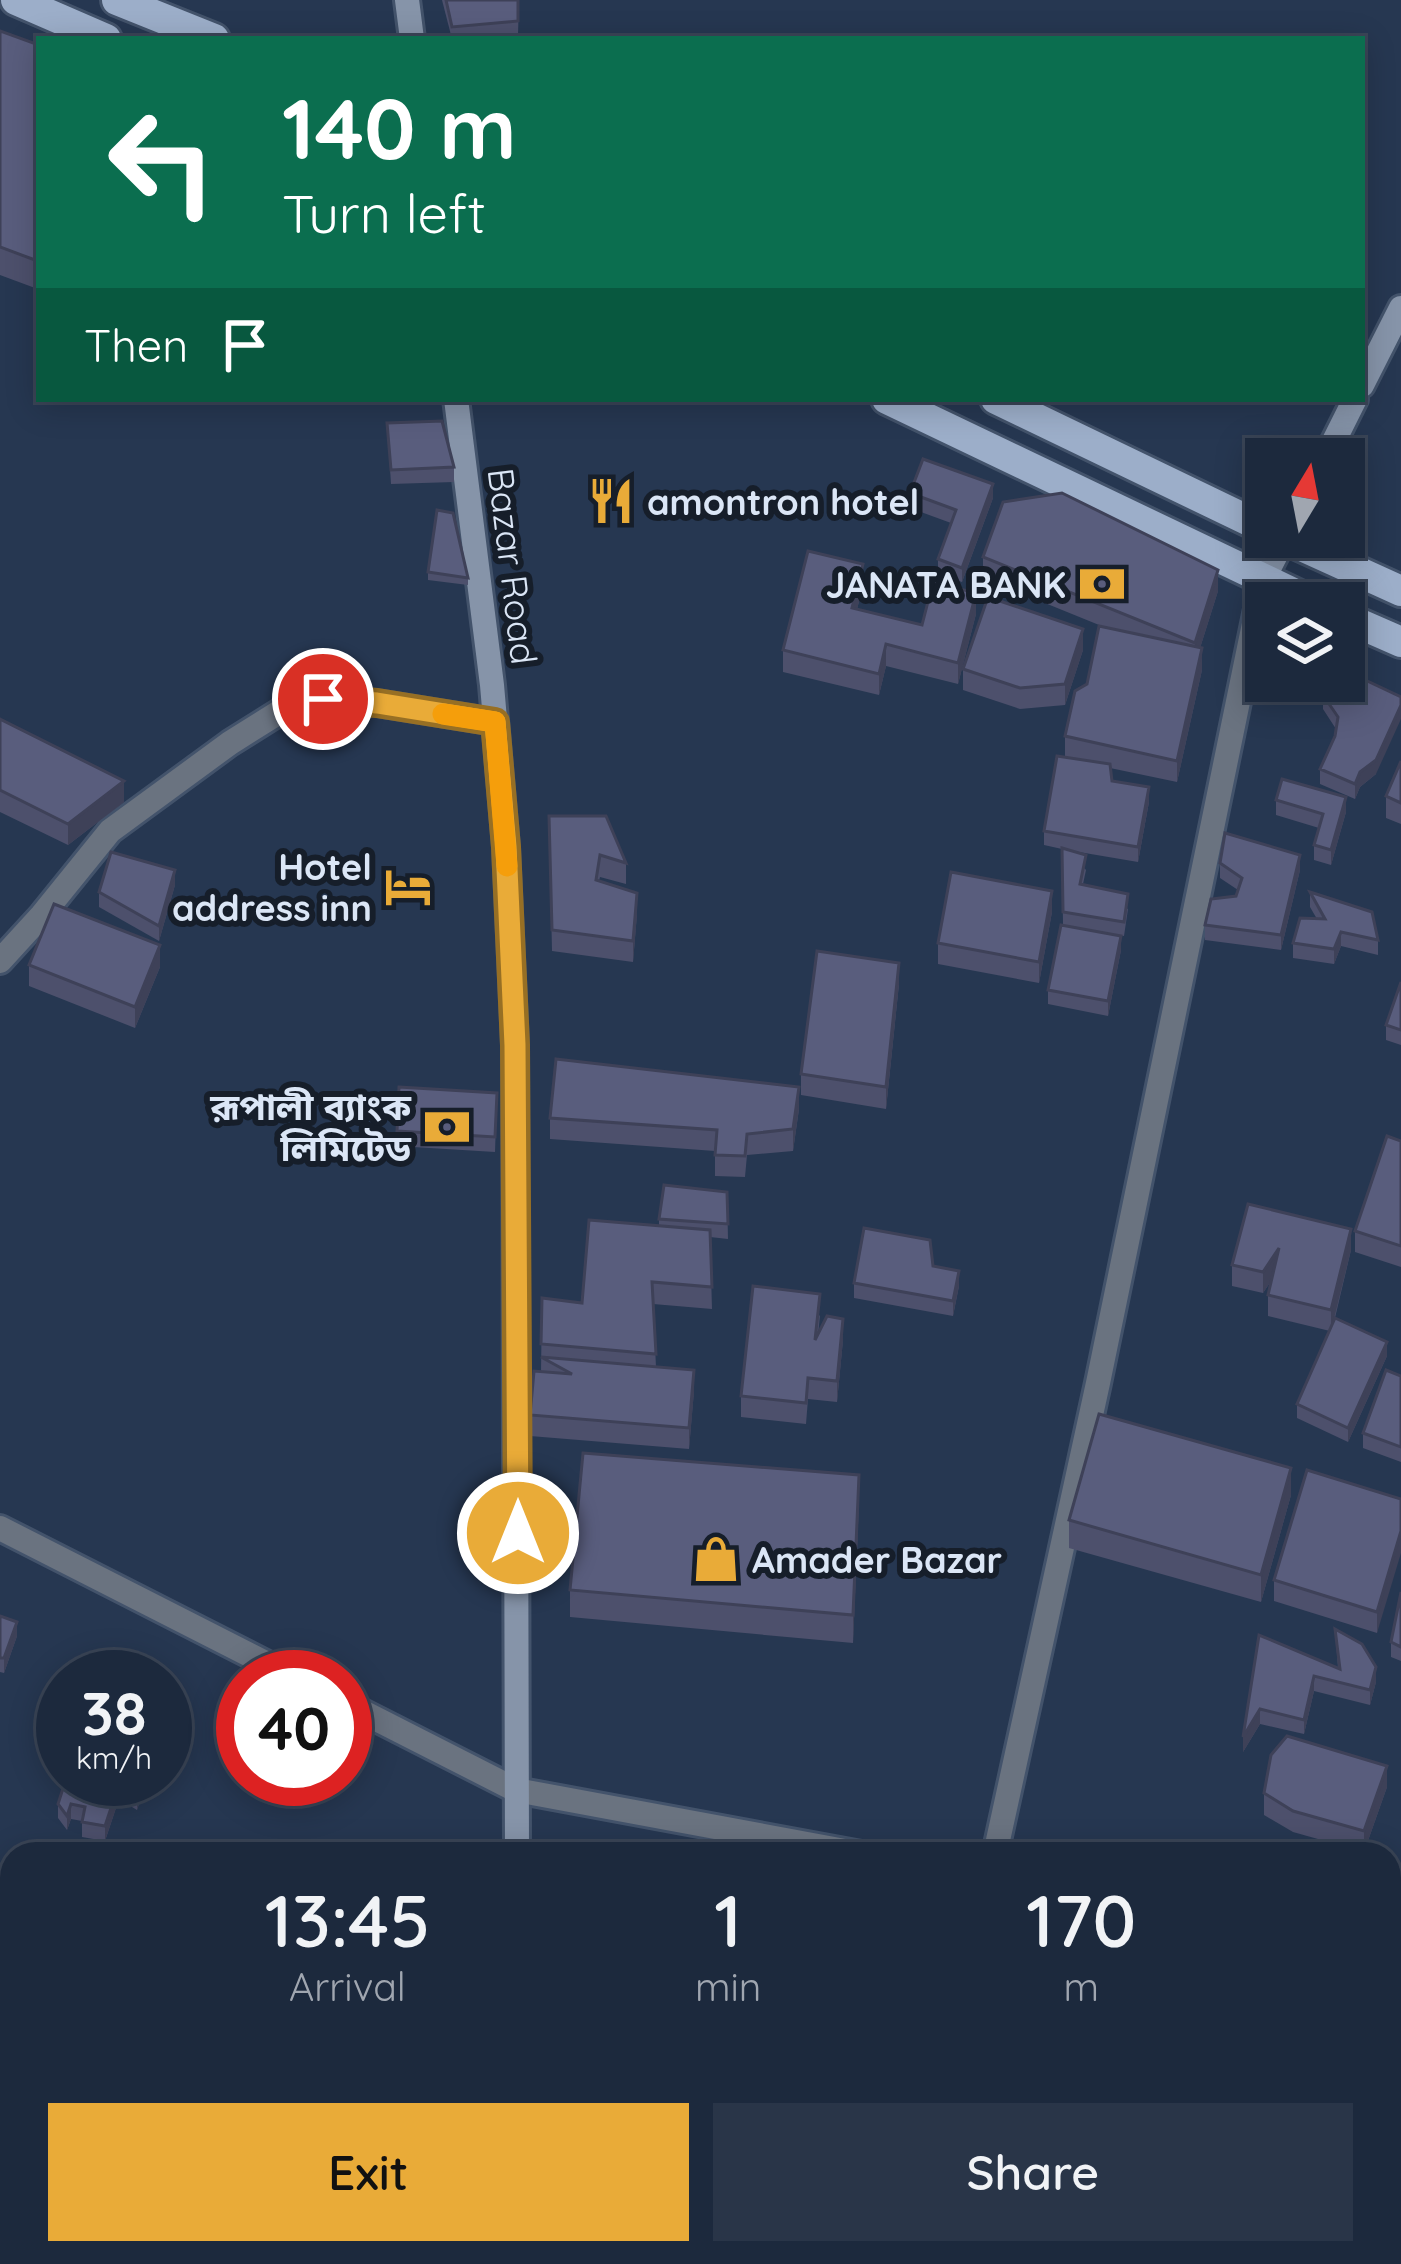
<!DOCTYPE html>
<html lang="en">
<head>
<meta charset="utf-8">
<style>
	:root { --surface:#1c293d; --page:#293548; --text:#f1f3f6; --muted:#a0a6b0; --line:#3a4557; --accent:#e9ab38 }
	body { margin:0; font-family:Quicksand,"Noto Sans Bengali",sans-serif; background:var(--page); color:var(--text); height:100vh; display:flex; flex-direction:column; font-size:45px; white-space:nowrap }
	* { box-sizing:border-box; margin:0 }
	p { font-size:39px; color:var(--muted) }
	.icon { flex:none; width:66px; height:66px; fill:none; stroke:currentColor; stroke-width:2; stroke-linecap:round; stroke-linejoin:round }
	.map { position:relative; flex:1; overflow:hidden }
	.panel { position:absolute; left:0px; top:1842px; width:1401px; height:423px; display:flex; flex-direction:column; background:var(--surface); border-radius:36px 36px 0 0; box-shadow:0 6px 30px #0003,0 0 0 3px var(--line) }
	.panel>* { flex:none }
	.guide { position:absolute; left:36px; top:36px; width:1329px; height:366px; border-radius:0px; box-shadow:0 6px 30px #0003,0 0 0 3px var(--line); background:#0b6e4f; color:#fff; overflow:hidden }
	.needle { width:78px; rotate:10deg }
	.fabs { position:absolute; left:1245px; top:438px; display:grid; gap:24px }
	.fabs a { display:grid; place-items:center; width:120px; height:120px; border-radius:0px; background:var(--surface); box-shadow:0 6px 30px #0003,0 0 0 3px var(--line); font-size:60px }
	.speed { position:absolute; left:36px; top:1650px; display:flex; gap:24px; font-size:60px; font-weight:700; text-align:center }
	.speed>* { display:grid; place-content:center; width:156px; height:156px; border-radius:50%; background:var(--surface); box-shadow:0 6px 30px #0003,0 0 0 3px var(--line); line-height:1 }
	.speed small { font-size:30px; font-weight:400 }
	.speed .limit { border:18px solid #d22; background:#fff; color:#111 }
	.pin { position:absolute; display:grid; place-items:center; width:102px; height:102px; color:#fff; margin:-51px; border:6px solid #fff; border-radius:50%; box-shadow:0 3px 12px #0007 }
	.me { position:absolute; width:132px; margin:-66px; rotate:0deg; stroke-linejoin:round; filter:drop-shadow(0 0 9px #0008) }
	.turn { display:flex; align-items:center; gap:42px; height:252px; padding:0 48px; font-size:54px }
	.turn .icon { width:156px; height:156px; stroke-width:2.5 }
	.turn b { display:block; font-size:84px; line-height:102px }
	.then { display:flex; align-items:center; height:114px; padding:0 48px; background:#0003; gap:24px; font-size:45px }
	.eta { display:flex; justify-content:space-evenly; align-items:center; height:204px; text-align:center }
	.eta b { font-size:72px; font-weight:600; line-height:84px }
	.primary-button { display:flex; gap:24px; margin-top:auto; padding:24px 48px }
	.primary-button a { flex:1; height:138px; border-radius:0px; background:var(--accent); color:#111; font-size:48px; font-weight:600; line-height:138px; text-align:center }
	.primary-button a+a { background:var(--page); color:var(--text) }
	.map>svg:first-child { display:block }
	.park { fill:#714f0d }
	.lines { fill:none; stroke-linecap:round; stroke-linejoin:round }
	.street-casing { stroke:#43536b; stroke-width:30 }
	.secondary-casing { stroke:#43536b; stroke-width:30 }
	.primary-casing { stroke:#43536b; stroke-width:36 }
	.street { stroke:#6a7380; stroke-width:24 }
	.secondary { stroke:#8694a9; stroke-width:24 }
	.primary { stroke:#9caec9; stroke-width:30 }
	.wall { fill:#4d506c }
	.shaded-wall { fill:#3e4158 }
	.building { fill:#595d7d; stroke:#3e4158; stroke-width:3 }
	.route-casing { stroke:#976f24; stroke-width:30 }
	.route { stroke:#e9ab38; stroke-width:21 }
	.slow { stroke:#f59e0b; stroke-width:21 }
	.labels { text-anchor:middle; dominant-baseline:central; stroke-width:12; stroke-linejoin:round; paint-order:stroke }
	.poi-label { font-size:36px; font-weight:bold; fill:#dbe6f6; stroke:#161e2a; text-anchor:end }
	.street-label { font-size:36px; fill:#dbe6f6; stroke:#161e2a }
</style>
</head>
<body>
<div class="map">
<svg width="1401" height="2264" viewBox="0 0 1401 2264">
	<rect width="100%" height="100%" fill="#263751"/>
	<path class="park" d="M0,1996H12V2253H465L466,2264H0Z"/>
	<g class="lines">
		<defs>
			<g id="street">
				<path d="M0,961L42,915L110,831L230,743L289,706L323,699L377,703L495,722"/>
				<path d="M0,1528L293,1677"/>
				<path d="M345,1703L516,1790L861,1854"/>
				<path d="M995,1854L1098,1383L1263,580"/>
				<path d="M0,1986H12"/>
				<path d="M1389,1986L1401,1990"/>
				<path d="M897,2264L900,2253"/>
			</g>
			<g id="secondary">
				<path d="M407,0L412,39"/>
				<path d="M1362,385L1401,308"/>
				<path d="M456,399L492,685L506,847L515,1045L517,1854"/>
				<path d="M1325,459L1355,399"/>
				<path d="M1263,580L1285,537"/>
				<path d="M524,2253V2264"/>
			</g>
			<g id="primary">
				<path d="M16,0L106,39"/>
				<path d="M117,0L214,39"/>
				<path d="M887,399L1314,603"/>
				<path d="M996,399L1266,529"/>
				<path d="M1282,537L1401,591"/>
				<path d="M1344,617L1401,642"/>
			</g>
		</defs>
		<use href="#street" class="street-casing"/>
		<use href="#secondary" class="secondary-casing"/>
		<use href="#primary" class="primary-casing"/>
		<use href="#street" class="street"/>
		<use href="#secondary" class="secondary"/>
		<use href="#primary" class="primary"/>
	</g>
	<g class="wall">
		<path d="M442,0H519L518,35L482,39H452Z"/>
		<path d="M0,31L39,45L35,288L0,275Z"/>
		<path d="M387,423L454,467V482L391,484Z"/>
		<path d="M910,493L993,498L962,582L938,574V559L951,523L910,508Z"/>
		<path d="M983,557L1218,591L1200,648L1202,670L1177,782L1110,768L1112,781L1149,802L1138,862L1067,850L1086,870L1083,884L1128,909L1124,936L1118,935L1121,950L1108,1016L1048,1004V990L1063,925L1062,849L1044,845V831L1065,757V736L1087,684L1104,627L983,578Z"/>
		<path d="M428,572L468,578V585L428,580Z"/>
		<path d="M863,586L857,609L922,625L976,614L958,684L886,666L879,695L783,672V650Z"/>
		<path d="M1083,650L1065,705L1020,709L963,690V669Z"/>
		<path d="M1323,695L1376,774L1360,787L1355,799L1320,784V769L1335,736L1336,729L1323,709Z"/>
		<path d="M0,719L124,802L68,845L0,812Z"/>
		<path d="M1401,761V824L1386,818V796Z"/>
		<path d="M1276,800L1346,812L1331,865L1314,860V845L1319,828L1276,815Z"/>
		<path d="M549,816L626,863V884L600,877L599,881L637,914L633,962L552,951Z"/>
		<path d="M1220,863L1300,870L1281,950L1205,940V925L1236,896L1238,890L1220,878Z"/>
		<path d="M175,885L159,941L99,907V892Z"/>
		<path d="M1310,892L1378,940V955L1341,946L1334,964L1293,958V943L1317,919L1310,907Z"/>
		<path d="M1052,912L1039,983L938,964V943Z"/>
		<path d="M29,965L160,967L135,1028L29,986Z"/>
		<path d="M1401,982V1045L1386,1040V1025Z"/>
		<path d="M899,984L886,1109L801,1095V1074Z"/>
		<path d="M399,1087L497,1093L495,1152L397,1146Z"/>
		<path d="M799,1109L793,1151L747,1155L745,1177L715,1176V1151L550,1139V1118Z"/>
		<path d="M1401,1141V1267L1355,1252V1231Z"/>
		<path d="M727,1192L728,1239L710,1237L712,1309L653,1304L656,1367L694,1391L689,1449L530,1436V1415L541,1372L542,1298L582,1303L659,1226V1219Z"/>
		<path d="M1351,1250L1334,1322L1387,1356L1348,1442L1297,1418V1404L1330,1331L1268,1316V1295L1271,1281L1263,1293L1232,1286V1265Z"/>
		<path d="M854,1283L959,1286L953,1316L854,1298Z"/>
		<path d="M820,1315L818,1335L843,1340L837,1402L808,1399L806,1424L741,1417V1396Z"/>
		<path d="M1401,1376V1462L1363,1448V1433Z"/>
		<path d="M1291,1495L1261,1602L1069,1548V1520Z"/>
		<path d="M1401,1499L1377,1633L1274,1601V1580Z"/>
		<path d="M859,1502L853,1643L570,1617V1590Z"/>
		<path d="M1401,1592V1661L1391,1657V1642Z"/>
		<path d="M0,1616L17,1636L4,1673L0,1672Z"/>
		<path d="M1335,1629L1376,1682L1370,1705L1314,1691L1304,1734L1260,1724L1243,1752L1259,1635L1338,1668Z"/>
		<path d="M66,1779H147L137,1810L119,1799L105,1841L82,1837V1821L71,1819L67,1830L58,1818V1804Z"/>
		<path d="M1387,1787L1364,1852L1293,1832L1264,1815V1793Z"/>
	</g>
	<g class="shaded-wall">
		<path d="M39,248V275L35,288V260Z"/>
		<path d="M993,484V498L962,582V568Z"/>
		<path d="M863,564V586L852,629V608Z"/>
		<path d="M1218,570V591L1195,664V643Z"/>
		<path d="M976,593V614L958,684V663Z"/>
		<path d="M1083,629V650L1065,705V684Z"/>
		<path d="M886,644V666L879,695V674Z"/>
		<path d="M1202,648V670L1177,782V761Z"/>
		<path d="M1401,705V719L1376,774L1360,787L1355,799V784L1360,772Z"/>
		<path d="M124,781V802L68,845V824Z"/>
		<path d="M1149,787V802L1138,862V847Z"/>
		<path d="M1346,797V812L1331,865V850Z"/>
		<path d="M1300,855V870L1281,950V935Z"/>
		<path d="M175,870V885L159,941V926Z"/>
		<path d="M1052,891V912L1039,983V962Z"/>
		<path d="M637,893V914L633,962V941Z"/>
		<path d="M1341,932V946L1334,964V949Z"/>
		<path d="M1121,936V950L1108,1016V1001Z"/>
		<path d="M160,945V967L135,1028V1007Z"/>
		<path d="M899,963V984L886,1109V1087Z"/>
		<path d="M799,1087V1109L793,1151V1129Z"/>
		<path d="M1351,1229V1250L1331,1331V1310Z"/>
		<path d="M1279,1248V1269L1263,1293V1272Z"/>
		<path d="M959,1271V1286L953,1316V1301Z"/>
		<path d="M843,1319V1340L837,1402V1381Z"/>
		<path d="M1387,1342V1356L1348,1442V1428Z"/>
		<path d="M694,1370V1391L689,1449V1428Z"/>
		<path d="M1291,1468V1495L1261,1602V1575Z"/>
		<path d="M859,1475V1502L853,1643V1615Z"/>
		<path d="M1401,1531V1553L1377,1633V1612Z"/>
		<path d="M17,1622V1636L4,1673V1658Z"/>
		<path d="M1376,1667V1682L1370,1705V1690Z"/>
		<path d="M1314,1676V1691L1304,1734V1720Z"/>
		<path d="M1260,1709V1724L1243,1752V1737Z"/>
		<path d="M1387,1766V1787L1364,1852V1831Z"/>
		<path d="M143,1779H147L137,1810V1795Z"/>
		<path d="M119,1784V1799L105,1841V1826Z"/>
		<path d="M71,1804V1819L67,1830V1816Z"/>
	</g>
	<g class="building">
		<path d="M446,0H518V21L452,27Z"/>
		<path d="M0,31L39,45V248L35,260L0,247Z"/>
		<path d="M442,421L454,467L391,470L387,423Z"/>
		<path d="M923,459L993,484L962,568L938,559L956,510L910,493Z"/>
		<path d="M1062,493L1218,570L1195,643L983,557L1003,502Z"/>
		<path d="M437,510L453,513L468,578L428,572Z"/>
		<path d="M808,551L863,564L852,608L922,625L933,582L976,593L958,663L886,644L879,674L783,650Z"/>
		<path d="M988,597L1083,629L1065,684L1020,688L963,669Z"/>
		<path d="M1099,626L1202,648L1177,761L1065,736L1075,691L1087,684Z"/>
		<path d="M1344,670L1401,697V705L1376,760L1360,772L1355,784L1320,769L1335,736L1338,717L1323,695L1330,681H1344Z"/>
		<path d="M0,719L124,781L68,824L0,790Z"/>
		<path d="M1057,756L1110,764L1112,781L1149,787L1138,847L1044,831Z"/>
		<path d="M1401,761V803L1386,796Z"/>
		<path d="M1282,779L1346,797L1331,850L1314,845L1323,814L1276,800Z"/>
		<path d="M549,816H606L626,863L600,855L596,880L637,893L633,941L552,930Z"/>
		<path d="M1225,833L1300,855L1281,935L1205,925L1211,899L1236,896L1242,878L1220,863Z"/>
		<path d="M1062,848L1086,855L1080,884L1128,894L1124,922L1063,912Z"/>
		<path d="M111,852L175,870L159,926L99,892Z"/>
		<path d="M951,872L1052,891L1039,962L938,943Z"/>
		<path d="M1310,892L1372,912L1378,940L1341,932L1334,949L1293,943L1300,918L1325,919Z"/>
		<path d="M54,904L160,945L135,1007L29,965Z"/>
		<path d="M1061,925L1121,936L1108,1001L1048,990Z"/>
		<path d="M817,951L899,963L886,1087L801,1074Z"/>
		<path d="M1401,982V1030L1386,1025Z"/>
		<path d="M556,1059L799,1087L793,1129L747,1134L745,1156L715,1155L717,1130L550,1118Z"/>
		<path d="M399,1087L497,1093L495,1137L397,1131Z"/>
		<path d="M1387,1136L1401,1141V1246L1355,1231Z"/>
		<path d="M664,1185L727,1192L728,1224L659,1219Z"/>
		<path d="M1248,1204L1351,1229L1331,1310L1268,1295L1279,1248L1263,1272L1232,1265Z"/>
		<path d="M589,1220L710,1230L712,1287L652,1282L656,1354L541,1344L542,1298L582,1303Z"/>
		<path d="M864,1228L930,1240L933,1266L959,1271L953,1301L854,1283Z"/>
		<path d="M753,1286L820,1294L815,1340L827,1316L843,1319L837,1381L808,1378L806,1403L741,1396Z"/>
		<path d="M1335,1318L1387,1342L1348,1428L1297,1404Z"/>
		<path d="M541,1357L694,1370L689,1428L530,1415L534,1371L572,1374Z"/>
		<path d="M1386,1370L1401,1376V1447L1363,1433Z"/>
		<path d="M1099,1414L1291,1468L1261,1575L1069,1520Z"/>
		<path d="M583,1453L859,1475L853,1615L570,1590Z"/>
		<path d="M1307,1470L1401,1499V1531L1377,1612L1274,1580Z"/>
		<path d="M1401,1592V1647L1391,1642Z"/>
		<path d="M0,1616L17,1622L4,1658H0Z"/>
		<path d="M1335,1629L1362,1644L1376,1667L1370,1690L1314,1676L1304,1720L1260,1709L1243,1737L1259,1635L1340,1669Z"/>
		<path d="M1287,1736L1387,1766L1364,1831L1293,1811L1264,1793L1271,1755Z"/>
		<path d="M66,1779H143L137,1795L119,1784L105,1826L82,1822L85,1807L71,1804L67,1816L58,1804Z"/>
		<path d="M532,1848L554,1849V1854H532Z"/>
		<path d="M792,2253H815L814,2264H791Z"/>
	</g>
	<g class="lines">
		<defs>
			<path id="route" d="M323,699L377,703L495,722L506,847L515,1045L518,1533"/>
		</defs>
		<use href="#route" class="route-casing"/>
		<use href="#route" class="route"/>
		<path class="slow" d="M443,714L495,722L507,866"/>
	</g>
	<defs>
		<symbol id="restaurant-bare" viewBox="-9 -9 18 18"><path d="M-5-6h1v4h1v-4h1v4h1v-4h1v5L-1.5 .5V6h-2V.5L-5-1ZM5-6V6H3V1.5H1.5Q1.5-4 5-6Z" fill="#e9ab38" stroke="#161e2a" stroke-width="2.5" paint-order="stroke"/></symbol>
		<symbol id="bank-bare" viewBox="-9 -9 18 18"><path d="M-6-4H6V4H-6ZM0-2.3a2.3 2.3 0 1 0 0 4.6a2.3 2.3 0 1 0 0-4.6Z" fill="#e9ab38" stroke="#161e2a" stroke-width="2.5" paint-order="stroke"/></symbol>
		<symbol id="hotel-bare" viewBox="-9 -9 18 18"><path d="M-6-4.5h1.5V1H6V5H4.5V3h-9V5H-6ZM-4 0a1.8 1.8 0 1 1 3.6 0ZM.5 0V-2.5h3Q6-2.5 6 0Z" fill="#e9ab38" stroke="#161e2a" stroke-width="2.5" paint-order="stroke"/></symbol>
		<symbol id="shop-bare" viewBox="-9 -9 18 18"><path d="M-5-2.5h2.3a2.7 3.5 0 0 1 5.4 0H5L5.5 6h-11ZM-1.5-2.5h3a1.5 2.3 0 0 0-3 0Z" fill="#e9ab38" stroke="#161e2a" stroke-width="2.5" paint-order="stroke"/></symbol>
	</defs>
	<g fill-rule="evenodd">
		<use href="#restaurant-bare" x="578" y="468" width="66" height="66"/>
		<use href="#bank-bare" x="1069" y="551" width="66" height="66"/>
		<use href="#hotel-bare" x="375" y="854" width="66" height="66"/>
		<use href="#bank-bare" x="414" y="1094" width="66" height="66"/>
		<use href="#shop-bare" x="683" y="1526" width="66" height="66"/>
	</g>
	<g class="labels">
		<g class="poi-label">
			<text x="647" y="501" text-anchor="start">amontron hotel</text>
			<text x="1066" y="584">JANATA BANK</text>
			<text x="372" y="866">Hotel<tspan x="372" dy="41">address inn</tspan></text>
			<text x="411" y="1106">রূপালী ব্যাংক<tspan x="411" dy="41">লিমিটেড</tspan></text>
			<text x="752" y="1559" text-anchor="start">Amader Bazar</text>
		</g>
		<g class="street-label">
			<text transform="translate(513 566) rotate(83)">Bazar Road</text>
		</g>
	</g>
</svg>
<div class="fabs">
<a><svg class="needle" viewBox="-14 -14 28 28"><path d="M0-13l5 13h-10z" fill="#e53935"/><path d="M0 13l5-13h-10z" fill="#a0a6b0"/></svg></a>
<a><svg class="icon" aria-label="layers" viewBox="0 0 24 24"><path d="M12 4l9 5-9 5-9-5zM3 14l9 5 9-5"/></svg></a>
</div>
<div class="speed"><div>38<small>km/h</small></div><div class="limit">40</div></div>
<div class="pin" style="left:323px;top:699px;background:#d93025"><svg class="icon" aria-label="arrive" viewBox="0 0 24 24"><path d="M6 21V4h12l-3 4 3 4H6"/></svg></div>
<svg class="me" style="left:518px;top:1533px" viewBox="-20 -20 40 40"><circle r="17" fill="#e9ab38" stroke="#fff" stroke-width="3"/><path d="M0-11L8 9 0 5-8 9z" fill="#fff"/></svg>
<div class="guide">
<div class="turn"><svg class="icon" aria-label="left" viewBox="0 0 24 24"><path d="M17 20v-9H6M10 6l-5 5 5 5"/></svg><div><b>140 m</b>Turn left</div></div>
<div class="then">Then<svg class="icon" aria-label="arrive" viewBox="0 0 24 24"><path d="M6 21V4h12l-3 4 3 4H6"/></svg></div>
</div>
<section class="panel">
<div class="eta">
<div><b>13:45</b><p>Arrival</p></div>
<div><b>1</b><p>min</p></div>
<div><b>170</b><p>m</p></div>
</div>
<div class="primary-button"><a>Exit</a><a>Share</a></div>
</section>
</div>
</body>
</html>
